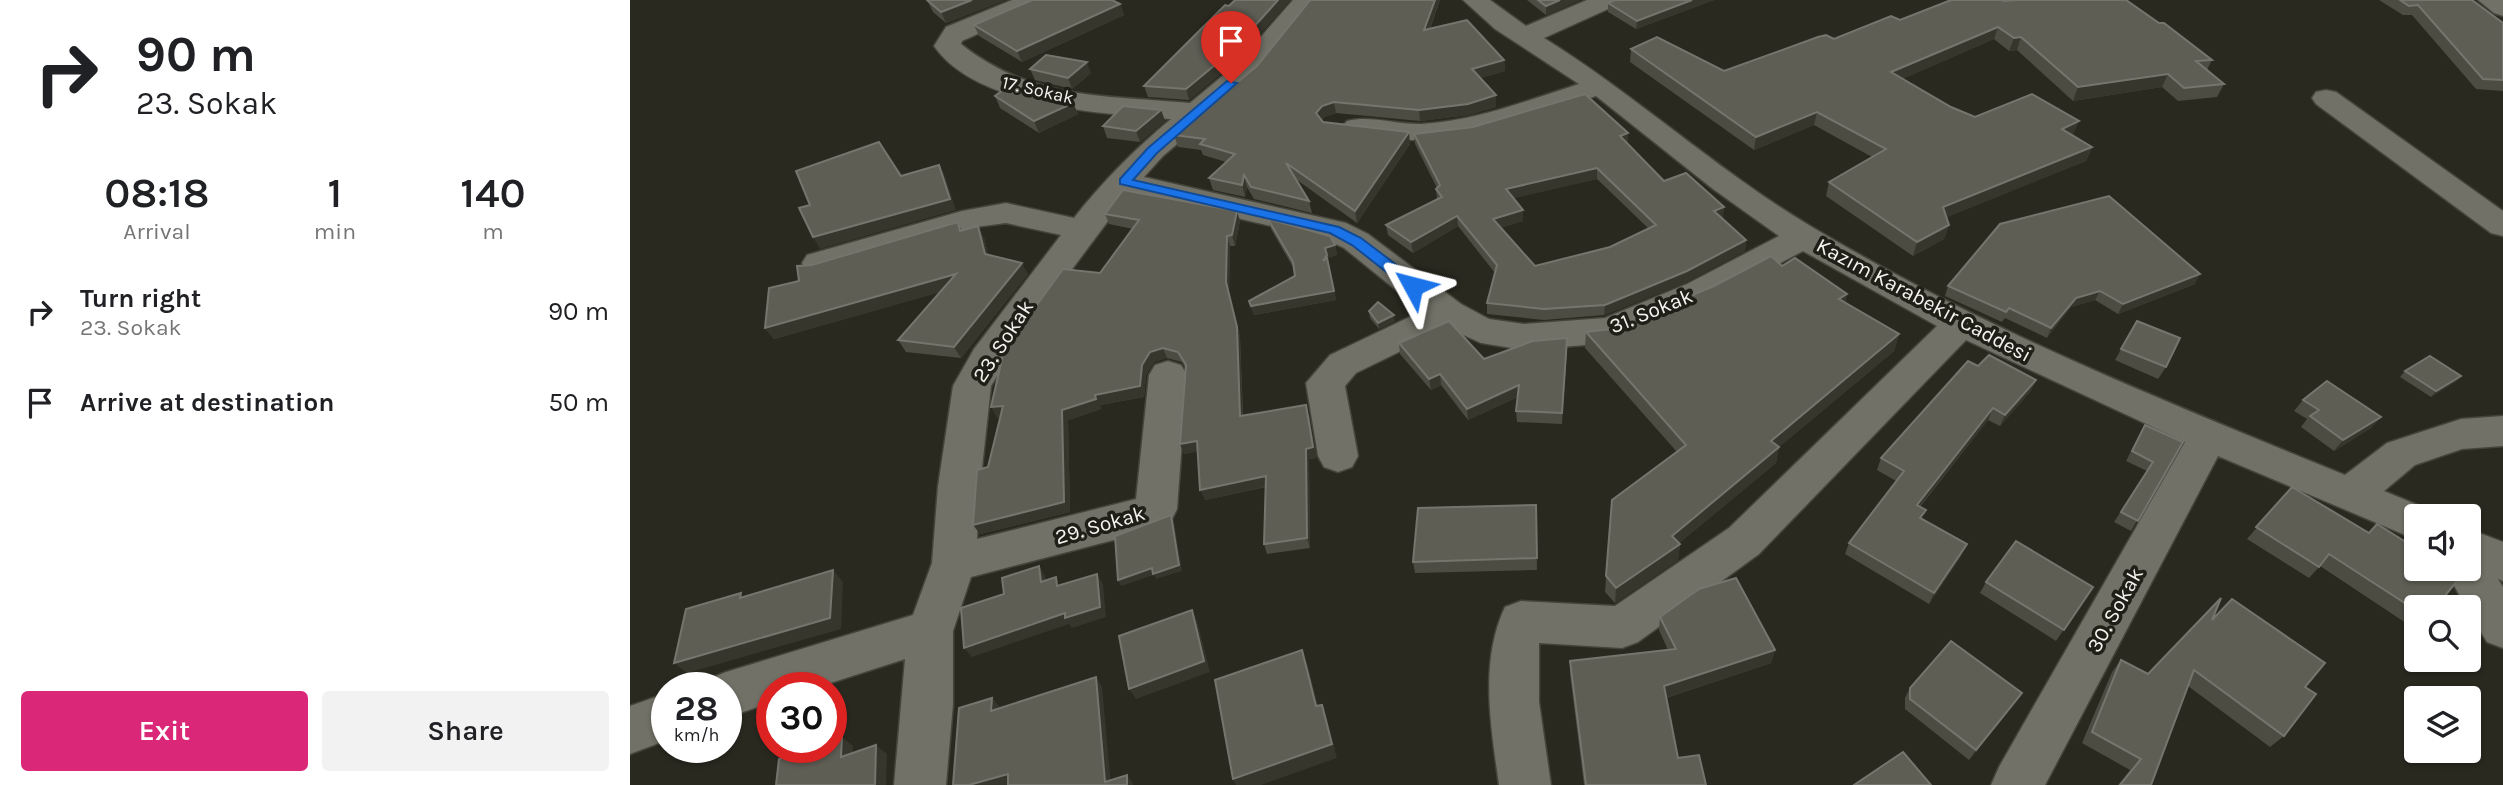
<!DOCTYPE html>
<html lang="en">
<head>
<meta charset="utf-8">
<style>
	:root { --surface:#fff; --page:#f2f2f2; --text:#202124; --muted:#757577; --accent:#db2777 }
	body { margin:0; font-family:Karla,sans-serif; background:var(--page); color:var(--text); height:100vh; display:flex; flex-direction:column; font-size:26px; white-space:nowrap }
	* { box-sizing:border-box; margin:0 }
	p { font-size:23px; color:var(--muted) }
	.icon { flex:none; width:38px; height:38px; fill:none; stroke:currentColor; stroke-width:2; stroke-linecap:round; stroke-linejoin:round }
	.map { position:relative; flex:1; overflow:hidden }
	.drawer { display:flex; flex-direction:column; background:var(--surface); width:630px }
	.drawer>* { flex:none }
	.top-card { background:#fff; color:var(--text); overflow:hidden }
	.controls { position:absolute; left:1774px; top:504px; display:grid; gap:14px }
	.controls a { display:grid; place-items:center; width:77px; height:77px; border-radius:7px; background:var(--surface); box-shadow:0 2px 5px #0004; font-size:35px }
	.speed { position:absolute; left:21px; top:672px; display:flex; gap:14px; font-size:35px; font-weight:700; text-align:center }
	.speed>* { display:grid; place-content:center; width:91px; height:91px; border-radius:50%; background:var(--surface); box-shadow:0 2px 5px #0004; line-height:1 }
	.speed small { font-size:18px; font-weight:400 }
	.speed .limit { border:10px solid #d22; background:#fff; color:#111 }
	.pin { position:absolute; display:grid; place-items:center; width:60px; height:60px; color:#fff; margin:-72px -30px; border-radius:50% 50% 50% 0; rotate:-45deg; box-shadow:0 0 7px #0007 }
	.pin .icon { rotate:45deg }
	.me { position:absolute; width:77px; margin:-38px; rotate:308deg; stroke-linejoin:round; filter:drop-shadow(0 0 5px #0008) }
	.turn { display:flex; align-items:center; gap:24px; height:147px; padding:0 21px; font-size:32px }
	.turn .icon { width:91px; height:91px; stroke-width:2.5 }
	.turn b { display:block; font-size:49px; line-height:60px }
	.eta { display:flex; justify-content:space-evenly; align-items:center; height:119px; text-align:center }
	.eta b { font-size:42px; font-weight:600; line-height:49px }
	.cta { display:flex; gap:14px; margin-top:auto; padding:14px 21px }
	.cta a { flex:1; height:80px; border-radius:7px; background:var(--accent); color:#fff; font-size:28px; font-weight:600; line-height:80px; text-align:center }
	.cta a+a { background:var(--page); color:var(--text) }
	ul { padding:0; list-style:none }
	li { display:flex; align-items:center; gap:21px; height:91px; padding:0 21px }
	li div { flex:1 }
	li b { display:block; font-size:26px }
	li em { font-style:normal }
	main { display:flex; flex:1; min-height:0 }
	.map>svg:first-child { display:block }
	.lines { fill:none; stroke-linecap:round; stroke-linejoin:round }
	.minor-casing { stroke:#44443b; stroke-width:3 }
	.minor { fill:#727167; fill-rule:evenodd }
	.wall { fill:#4d4c43; fill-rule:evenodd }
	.shaded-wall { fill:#37362d }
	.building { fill:#5f5e55; stroke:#76756d; stroke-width:2; fill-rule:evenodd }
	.route { fill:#1a73e8; stroke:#114b97; stroke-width:2 }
	.labels { text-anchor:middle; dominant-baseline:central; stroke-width:7; stroke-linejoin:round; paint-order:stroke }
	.far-street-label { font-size:18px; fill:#f4f4ee; stroke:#201f17 }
	.street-label { font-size:21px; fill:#f4f4ee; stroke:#201f17 }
</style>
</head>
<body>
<main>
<section class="drawer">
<div class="top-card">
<div class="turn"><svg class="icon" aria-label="right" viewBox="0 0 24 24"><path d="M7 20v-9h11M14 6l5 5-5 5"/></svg><div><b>90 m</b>23. Sokak</div></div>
</div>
<div class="eta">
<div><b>08:18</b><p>Arrival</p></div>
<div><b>1</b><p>min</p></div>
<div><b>140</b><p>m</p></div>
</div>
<ul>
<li><svg class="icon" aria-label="right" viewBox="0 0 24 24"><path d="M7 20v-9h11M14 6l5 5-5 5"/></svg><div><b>Turn right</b><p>23. Sokak</p></div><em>90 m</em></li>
<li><svg class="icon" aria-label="arrive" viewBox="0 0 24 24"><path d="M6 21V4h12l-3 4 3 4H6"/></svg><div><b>Arrive at destination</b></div><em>50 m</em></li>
</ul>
<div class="cta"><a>Exit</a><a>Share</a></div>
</section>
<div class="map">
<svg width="1873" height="785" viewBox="0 0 1873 785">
	<rect width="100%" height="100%" fill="#292920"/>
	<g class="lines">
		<defs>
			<g id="minor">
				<path d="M382,0H416L413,5L332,41L331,44C401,100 475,95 560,103L608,63L663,0H688L628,75L533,156L514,177L716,223L738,234L831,304L859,319L894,324L975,318L1057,284L1149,236L1083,189L966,96C884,122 804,155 717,133L712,127L717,121C741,115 767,125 792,124C846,121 898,100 949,84L865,29L833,0H860L896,26L957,0H990L987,5L914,38C1007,96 1088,171 1182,227C1351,328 1534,401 1715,475L1757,443L1831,419L1873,416V446L1832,449L1785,465L1754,491L1802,511L1805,516H1787V540L1588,456L1415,785H1361L1369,767L1555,442L1336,340L1129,554L1008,642L992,648L909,643V702L921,785H869C861,727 849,662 875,607L891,601L985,606L1099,528L1307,326L1173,251L1081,300L980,343L894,350L851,343L818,328L726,373L715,386L728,456L722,467L708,472L694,467L688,456L676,383L700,355L792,311L714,248L693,238L499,193L390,339L361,386L350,486L347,539L506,499L519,375L525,365L538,361L551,365L557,375L547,509L541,521L507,534L341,577L323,631V704L316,785H264L275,659L185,688H142V702L96,718V688H75L79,679L96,672L283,615L302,563L308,486L323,386L344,349L431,235L376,223L346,227L189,274L177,271L172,263L177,255L332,211L376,203L444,218C473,181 505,149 541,119C473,113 347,108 304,46L316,27Z"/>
				<path d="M1848,0H1873V16L1864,13Z"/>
				<path d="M1696,90L1706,92L1873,211V236L1861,233L1686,104L1682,98L1686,92Z"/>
				<path d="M1839,529L1873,542V581L1868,579L1873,587V648L1857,642L1839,613V607H1836L1815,569H1839Z"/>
				<path d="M37,693V740L0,754V706Z"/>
			</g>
		</defs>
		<use href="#minor" class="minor-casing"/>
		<use href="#minor" class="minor"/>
	</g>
	<g class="wall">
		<path d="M297,0H375L316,23L303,12Z"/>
		<path d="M605,0H660L606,61L559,100L518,97L514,86Z"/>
		<path d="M680,0H810L800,29L874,60L875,71L850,78L866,95V107L838,115L790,121L706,113L694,117L692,120L693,122L780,144L727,223L667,180L679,201L682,213L624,199L617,187L615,197L583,190L579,178L596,162L573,155L571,150L548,147L544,135L627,66Z"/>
		<path d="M897,0H950L916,15Z"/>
		<path d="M985,0H1084L1006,29L978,12V3Z"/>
		<path d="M1749,0H1842L1873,23V91L1846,89L1782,15H1773Z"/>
		<path d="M1374,1L1582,60L1577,70L1594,84L1587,97L1548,101L1532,87L1443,101L1387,50L1379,51L1364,39L1272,79L1321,107L1345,117L1443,135L1462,147L1456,161L1316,217L1319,225L1314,239L1283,256L1196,196L1199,182L1242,157L1184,125L1124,150L1000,62L1001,49L1094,71L1270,20Z"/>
		<path d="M490,4L494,15L392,62L349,36L344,25Z"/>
		<path d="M400,69L461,73L442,89L405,80Z"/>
		<path d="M365,96L443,103L448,114L409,133L370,108Z"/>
		<path d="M531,110L535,121L510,142L477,138L473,126Z"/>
		<path d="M784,134L998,144L1034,181L1094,207L1092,218L1116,240L1115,251L1056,282L974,315L914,320L857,314V303L865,273L828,226L783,253L758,235L756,225L807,199L806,189L807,188L785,144ZM967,179L1018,228L980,247L905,266L870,228L893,221L883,198Z"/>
		<path d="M475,214L610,221L605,246H600L599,292L610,337L613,415H679L686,458L679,459L680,548L637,554L634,544L636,487L575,500L568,451L554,454L555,368L552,362L537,358L524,362L516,375L514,397L470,405L471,409L438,420L440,512L350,534L370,417L367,418L470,273L503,229L479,224Z"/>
		<path d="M638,219L705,245L707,255L697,258L706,300L624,315L619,301L665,276L664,269L641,229Z"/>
		<path d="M328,222L332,231L354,238L358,255L398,274L331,358L276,352L268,340L310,292L144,339L135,328L169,281L182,265Z"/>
		<path d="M1152,266L1217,294L1215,303L1269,334L1264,351L1149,447L1146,463L1049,543L1050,544L1048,560L985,603L975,592L982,500L1047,452L955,348L956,332L982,329Z"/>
		<path d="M1565,284L1488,314L1465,300L1441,307L1417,338L1375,318L1372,322L1315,296L1318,286Z"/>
		<path d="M739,311L765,321L749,329L740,318Z"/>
		<path d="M1507,321L1536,367L1528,379L1485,360Z"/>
		<path d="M769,343L854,359L937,349L932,424L887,422L886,411L888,397L838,420L811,385L801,390L770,354Z"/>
		<path d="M1348,366L1406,380L1400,392L1370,426L1358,420L1290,507L1292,519L1337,544L1331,556L1299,604L1215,554L1219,543L1266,481L1247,470L1251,458Z"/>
		<path d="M1775,371L1831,376L1825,382L1801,397L1770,377Z"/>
		<path d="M1673,400L1751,417L1741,428L1704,451L1671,427L1677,419L1664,411Z"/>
		<path d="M1515,425L1553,442L1501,531L1484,522L1517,471L1496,461Z"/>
		<path d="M1662,487L1787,607V627L1785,629L1690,566L1679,578L1617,539Z"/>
		<path d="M906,505L907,570L785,573L783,562Z"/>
		<path d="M1356,582L1463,587L1426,641L1350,593Z"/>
		<path d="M1030,617L1145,650L1141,663L1036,698L1048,758L1076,785H954L940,674V661L1038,650L1029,630Z"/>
		<path d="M1582,620L1675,687L1654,736L1640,747L1558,686L1521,785H1488L1500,770L1452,743L1482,672L1491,660L1518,674Z"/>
		<path d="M1280,688L1385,703L1339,760L1275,709V698Z"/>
	</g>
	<g class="shaded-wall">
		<path d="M342,0H375L316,23L311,12Z"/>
		<path d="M648,0H660L606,61L559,100L556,89Z"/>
		<path d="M805,0H810L795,41L794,30Z"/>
		<path d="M930,0H950L916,15V6Z"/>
		<path d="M1062,0H1084L1006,29L1007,21Z"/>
		<path d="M490,4L494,15L392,62L387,51Z"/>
		<path d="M1368,27L1364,39L1257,86L1261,72Z"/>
		<path d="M1391,37L1387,50L1379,51L1384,38Z"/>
		<path d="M874,60L875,71L842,80V69Z"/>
		<path d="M457,62L461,73L442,89L438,78Z"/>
		<path d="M1538,74L1532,87L1443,101L1448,87Z"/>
		<path d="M866,95V107L838,115L790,121L789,110Z"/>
		<path d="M704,102L706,113L694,117L688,125L686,113L692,106Z"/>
		<path d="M443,103L448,114L409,133L404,121Z"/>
		<path d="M531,110L535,121L510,142L506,131Z"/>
		<path d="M1187,112L1184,125L1124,150L1126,137Z"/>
		<path d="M1449,121L1443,135L1427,142L1432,129Z"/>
		<path d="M779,132L780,144L727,223L725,211Z"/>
		<path d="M998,133V144L990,136Z"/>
		<path d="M1462,147L1456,161L1308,221L1313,207Z"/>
		<path d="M309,165L315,176L326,210L190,249L183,237Z"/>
		<path d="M967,168V179L877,200L876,189Z"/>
		<path d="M614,175L617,187L615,197L612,185Z"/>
		<path d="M1094,207L1093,218L1082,221L1084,211Z"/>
		<path d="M893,210V221L863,230V219Z"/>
		<path d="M607,211L610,221L605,246L602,235Z"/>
		<path d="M827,216L828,226L783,253L781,242Z"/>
		<path d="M1319,225L1314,239L1283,256L1287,242Z"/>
		<path d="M348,226L354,238L361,266L355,254Z"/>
		<path d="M597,236L600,246L599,292L610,337L613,426L610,416L596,282Z"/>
		<path d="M1116,240L1115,251L1056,282L974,315L975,305Z"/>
		<path d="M705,245L707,255L697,258L695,248Z"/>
		<path d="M697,255L706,300L624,315L621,306L693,261Z"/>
		<path d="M392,263L398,274L331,358L324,347Z"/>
		<path d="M326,274L332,286L144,339L135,328Z"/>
		<path d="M1570,274L1565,284L1488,314L1493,304Z"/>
		<path d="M1470,291L1465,300L1441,307L1417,338L1421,328L1446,298Z"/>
		<path d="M1217,294L1213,310L1209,299Z"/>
		<path d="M764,315L765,321L749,329L748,323Z"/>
		<path d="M1269,334L1264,351L1149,447L1146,463L1040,551L1042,536L1141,441Z"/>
		<path d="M937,338V349L932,424V413Z"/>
		<path d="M533,348L537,358L524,362L516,375L514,397L470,405L471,409L438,420L440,512L350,534L343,525L432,410L465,395L512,365L520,352Z"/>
		<path d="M810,374L811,385L801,390L799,379Z"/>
		<path d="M1831,376L1825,382L1801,397L1806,391Z"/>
		<path d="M1406,380L1400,392L1370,426L1375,415Z"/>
		<path d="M889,385L890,396L838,420L837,409Z"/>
		<path d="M676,405L686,458L679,459L680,548L677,538Z"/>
		<path d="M373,406L379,416L367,418L361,407Z"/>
		<path d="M1363,408L1358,420L1282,516L1287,505Z"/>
		<path d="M1751,417L1741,428L1704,451L1713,440Z"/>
		<path d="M567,441L571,451L554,454L550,444Z"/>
		<path d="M636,476L639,486L575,500L570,490Z"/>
		<path d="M541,515L544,521L552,571L526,579L524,575L491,586L488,580L522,568Z"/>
		<path d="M1050,544L1048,560L985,603L986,588Z"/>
		<path d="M1337,544L1331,556L1299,604L1304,593Z"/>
		<path d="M409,566L415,576L417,592L411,582Z"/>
		<path d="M203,570L213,582L211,629L57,673L44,663Z"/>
		<path d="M467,574L473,584L476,617L442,628L439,624L342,657L334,648Z"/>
		<path d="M562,610L567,621L580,672L506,699L499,689Z"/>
		<path d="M672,650L678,666L692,721L686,706Z"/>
		<path d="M1145,650L1141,663L1032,699L1034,686Z"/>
		<path d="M466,677L472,687L481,785L475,782Z"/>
		<path d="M1392,693L1385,703L1339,760L1346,750Z"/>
		<path d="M362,698L370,707V720L361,711Z"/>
		<path d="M692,705L697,719L707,758L631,785H606L603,779Z"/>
		<path d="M212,737L223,746L222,766L211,757Z"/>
		<path d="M246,745L257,754L256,785H245Z"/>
		<path d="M378,774L379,785H339Z"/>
		<path d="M497,775L503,784V785H497Z"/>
	</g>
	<g class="building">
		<path d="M297,0H342L311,12Z"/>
		<path d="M402,0H482L490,4L387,51L344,25Z"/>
		<path d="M605,0H648L603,50L556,89L514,86L595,5L599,6Z"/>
		<path d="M680,0H805L794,30L837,20L874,60L842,69L866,95L838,104L789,110L704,102L692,106L686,113L693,122L779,132L725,211L656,163L679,201L621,187L614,175L612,185L579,178L605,154L570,144L575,139L544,135L627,66Z"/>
		<path d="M908,0H930L916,6Z"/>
		<path d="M985,0H1062L1007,21L978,3Z"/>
		<path d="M1321,0H1372L1374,1L1386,0H1496L1529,23H1534L1582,60L1566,61L1594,84L1554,88L1538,74L1448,87L1391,37L1384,38L1368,27L1261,72L1321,107L1345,117L1402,94L1449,121L1432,129L1462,147L1313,207L1319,225L1287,242L1199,182L1256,149L1187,112L1126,137L1001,49L1027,37L1094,71L1188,37L1196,35L1204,39L1261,16L1270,20Z"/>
		<path d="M1770,0H1842L1873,23V80L1853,79L1788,5L1779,6Z"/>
		<path d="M416,55L457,62L438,78L400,69Z"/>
		<path d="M377,87L443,103L404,121L365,96Z"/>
		<path d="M955,94L998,133L990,136L1034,181L1056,173L1094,207L1084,211L1116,240L1057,271L975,305L914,309L857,303L867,265L827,216L781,242L756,225L812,197L806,189L810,185L784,134L843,127ZM967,168L1026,225L980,247L905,266L863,219L893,210L876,189Z"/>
		<path d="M493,106L531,110L506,131L473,126Z"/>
		<path d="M249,142L271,176L309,165L320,199L183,237L169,208L180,205L166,171Z"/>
		<path d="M493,190L607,211L602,235L597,236L596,282L607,327L610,416L676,405L683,447L676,449L677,538L634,544L636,476L570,490L567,441L550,444L556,365L548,352L533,348L520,352L512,365L510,386L465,395L466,399L432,410L434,502L343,525L347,470L358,467L373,406L361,407L374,350L433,269L470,273L509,220L475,214Z"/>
		<path d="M1479,196L1570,274L1493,304L1470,291L1446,298L1421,328L1379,308L1376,312L1318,286L1370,224Z"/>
		<path d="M638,219L700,236L705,245L695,248L697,255L693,261L697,258L704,291L621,306L619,301L665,276L663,262Z"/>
		<path d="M328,222L330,231L348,226L355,254L392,263L324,347L268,340L326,274L135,328L139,288L169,281L167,266L182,265Z"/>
		<path d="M1141,256L1152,266L1165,258L1217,294L1209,299L1269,334L1141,441L1149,447L1042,536L1050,544L986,588L976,576L982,500L1056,445L956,332L982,329L1084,286Z"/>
		<path d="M748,302L764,315L748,323L739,311Z"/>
		<path d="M819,321L854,359L903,341L937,338L932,413L886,411L889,385L837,409L810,374L799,379L769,343Z"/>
		<path d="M1507,321L1550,338L1536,367L1491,349Z"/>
		<path d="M1359,355L1406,380L1375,415L1363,408L1287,505L1296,510L1290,518L1337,544L1304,593L1219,543L1274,471L1251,458L1338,361L1348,366Z"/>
		<path d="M1800,356L1831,376L1806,391L1775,371Z"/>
		<path d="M1697,381L1751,417L1713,440L1680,416L1689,410L1673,400Z"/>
		<path d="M1515,425L1553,442L1508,521L1491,512L1523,462L1502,451Z"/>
		<path d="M1662,487L1739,533L1747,524L1787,549V569H1819L1831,576L1806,607H1787V611L1699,554L1689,567L1626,527Z"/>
		<path d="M906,505L907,558L783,562L788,508Z"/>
		<path d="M541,515L549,565L523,574L522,568L488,580L485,536Z"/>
		<path d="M1386,541L1463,587L1434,630L1356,582Z"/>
		<path d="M409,566L411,582L426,577L427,586L467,574L470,607L435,618V613L334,648L331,608L374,594L372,578Z"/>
		<path d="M203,570L200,618L44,663L56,609L111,593L110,598Z"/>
		<path d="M1106,578L1145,650L1034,686L1048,758L1069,755L1076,785H956L940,661L1046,649L1030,617L1069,589Z"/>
		<path d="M1591,598L1582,620L1602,599L1695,663L1675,687L1686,694L1654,736L1564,670L1521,785H1490L1511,759L1462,732L1491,660L1518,674Z"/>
		<path d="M562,610L574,661L499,689L489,636Z"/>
		<path d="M1321,641L1392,693L1346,750L1280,699V688Z"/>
		<path d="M672,650L686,706L692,705L702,744L603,779L585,680Z"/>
		<path d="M466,677L475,782L497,775V785H378V774L339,785H323L329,708L362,698L361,711Z"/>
		<path d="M212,737L211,757L246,745L245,785H146L149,759L181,747H201V740Z"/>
		<path d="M1273,752L1301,785H1224Z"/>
	</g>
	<path class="route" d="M597,81L607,83L527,153L503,180L709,227L731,238L789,282L791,286L789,289H778L722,245L700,233L490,184V179L518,148Z"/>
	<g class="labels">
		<g class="far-street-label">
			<text transform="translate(408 90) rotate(13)">17. Sokak</text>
		</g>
		<g class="street-label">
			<text transform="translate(1294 300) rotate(28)">Kazım Karabekir Caddesi</text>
			<text transform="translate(1021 311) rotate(-22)">31. Sokak</text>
			<text transform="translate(373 341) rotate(-57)">23. Sokak</text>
			<text transform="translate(470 525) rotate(-16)">29. Sokak</text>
			<text transform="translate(1485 610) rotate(-61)">30. Sokak</text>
		</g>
	</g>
</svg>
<div class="controls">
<a><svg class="icon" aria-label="sound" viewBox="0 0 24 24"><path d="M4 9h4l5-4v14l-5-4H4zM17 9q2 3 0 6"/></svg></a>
<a><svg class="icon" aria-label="search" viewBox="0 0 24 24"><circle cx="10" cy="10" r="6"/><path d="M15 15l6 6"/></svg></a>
<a><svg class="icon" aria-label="layers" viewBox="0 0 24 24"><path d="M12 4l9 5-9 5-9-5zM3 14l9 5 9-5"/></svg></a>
</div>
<div class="speed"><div>28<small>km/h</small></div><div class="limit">30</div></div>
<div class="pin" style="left:601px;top:83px;background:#d93025"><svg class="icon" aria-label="arrive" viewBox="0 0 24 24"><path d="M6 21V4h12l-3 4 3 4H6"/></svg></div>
<svg class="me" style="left:783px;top:286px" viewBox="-20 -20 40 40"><path d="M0-17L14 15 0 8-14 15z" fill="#1a73e8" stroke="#fff" stroke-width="4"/></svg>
</div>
</main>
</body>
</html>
